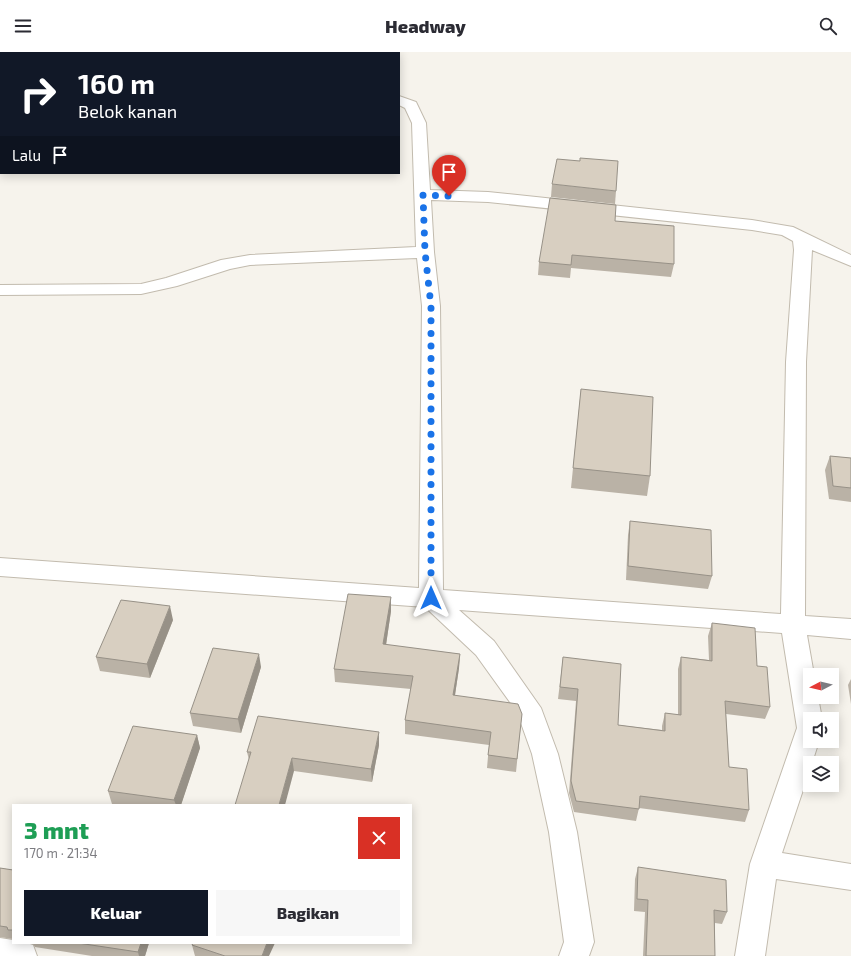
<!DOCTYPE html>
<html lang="id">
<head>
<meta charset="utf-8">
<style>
	:root { --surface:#fff; --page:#f7f7f7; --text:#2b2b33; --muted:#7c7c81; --accent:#111827 }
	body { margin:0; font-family:"Exo 2",sans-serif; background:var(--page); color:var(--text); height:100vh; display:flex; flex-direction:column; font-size:15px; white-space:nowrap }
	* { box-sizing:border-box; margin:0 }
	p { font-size:13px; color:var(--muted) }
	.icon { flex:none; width:22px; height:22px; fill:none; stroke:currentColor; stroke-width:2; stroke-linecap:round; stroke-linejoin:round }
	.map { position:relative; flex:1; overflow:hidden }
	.panel { position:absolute; left:12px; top:752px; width:400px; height:140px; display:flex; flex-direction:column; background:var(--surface); border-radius:0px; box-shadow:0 2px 10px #0003 }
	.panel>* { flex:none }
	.banner { position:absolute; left:0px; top:0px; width:400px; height:122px; box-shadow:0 2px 10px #0003; background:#111827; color:#fff; overflow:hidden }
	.needle { width:26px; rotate:263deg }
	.controls { position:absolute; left:803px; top:616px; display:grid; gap:8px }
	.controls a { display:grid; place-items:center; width:36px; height:36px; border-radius:0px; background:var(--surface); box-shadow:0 2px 10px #0003; font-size:20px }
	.pin { position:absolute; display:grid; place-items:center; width:34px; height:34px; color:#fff; margin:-41px -17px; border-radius:50% 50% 50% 0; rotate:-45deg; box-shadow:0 0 4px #0007 }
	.pin .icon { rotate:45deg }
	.me { position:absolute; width:44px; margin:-22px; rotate:0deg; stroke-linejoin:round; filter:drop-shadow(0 0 3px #0008) }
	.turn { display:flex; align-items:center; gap:14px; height:84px; padding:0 12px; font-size:18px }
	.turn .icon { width:52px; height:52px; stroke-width:2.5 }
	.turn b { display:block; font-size:28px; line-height:34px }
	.then { display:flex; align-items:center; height:38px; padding:0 12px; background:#0003; gap:8px; font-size:15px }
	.round { display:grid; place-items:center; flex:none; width:42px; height:42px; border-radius:0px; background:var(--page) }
	.headline { display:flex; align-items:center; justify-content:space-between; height:68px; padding:0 12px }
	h1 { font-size:24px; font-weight:800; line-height:30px; color:#1e9e55 }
	.cta { display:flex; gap:8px; margin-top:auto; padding:8px 12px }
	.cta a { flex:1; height:46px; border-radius:0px; background:var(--accent); color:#fff; font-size:16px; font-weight:800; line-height:46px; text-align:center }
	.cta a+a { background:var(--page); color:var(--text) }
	header { display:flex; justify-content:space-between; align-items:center; height:52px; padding:0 12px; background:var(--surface); font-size:18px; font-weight:800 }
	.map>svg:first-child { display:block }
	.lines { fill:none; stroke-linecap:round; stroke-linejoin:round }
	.minor-casing { stroke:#c2bbae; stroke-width:2 }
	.minor { fill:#fff; fill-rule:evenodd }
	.wall { fill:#bab2a6 }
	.shaded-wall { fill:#979187 }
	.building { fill:#d8cfc1; stroke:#979187 }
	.route { stroke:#1a73e8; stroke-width:7; stroke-dasharray:0 12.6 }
</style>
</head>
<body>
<header><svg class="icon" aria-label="menu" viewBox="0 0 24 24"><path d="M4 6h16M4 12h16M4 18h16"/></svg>Headway<svg class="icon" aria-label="search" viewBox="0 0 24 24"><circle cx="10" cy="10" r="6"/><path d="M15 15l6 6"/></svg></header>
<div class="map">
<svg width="851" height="904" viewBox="0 0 851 904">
	<rect width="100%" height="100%" fill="#f6f3ec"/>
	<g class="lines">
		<defs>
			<g id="minor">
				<path d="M257,0H271L256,1Z"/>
				<path d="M399,44L416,50L426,71L430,138L488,140L752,168L793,175L851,203V214L812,198L806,310L805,564L851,567V587L807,583L814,623H810V645H818L822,667H810V689H819L812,711H810V717L782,801L851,812V838L776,827L765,904H735L750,812L797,676L782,581L459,558L494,589L541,656L558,702L577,780L594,890L589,904H559L564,890L549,780L532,702L517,660L476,603L425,555L0,524V506L419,536L422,254L417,206L250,213L230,217L177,234L141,242L0,243V233L141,232L166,226L221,208L250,203L416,195L412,71L405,56L399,53ZM431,148L488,150L752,178L782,183L793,189L794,198L786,310L781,562L443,538L440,254L434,200Z"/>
				<rect x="0" y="64" width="1" height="8"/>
				<path d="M0,886L13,888V891H27L33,893L37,904H0Z"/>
			</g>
		</defs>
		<use href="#minor" class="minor-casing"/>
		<use href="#minor" class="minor"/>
	</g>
	<g class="wall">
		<path d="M552,132L616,139L615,152L551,145Z"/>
		<path d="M615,169L674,212L671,225L571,216L570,226L538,223L539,210Z"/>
		<path d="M581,337L650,424L647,444L571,436Z"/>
		<path d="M830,404L851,406V450L829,447L825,418Z"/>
		<path d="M630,469L712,524L708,537L626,528L628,483Z"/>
		<path d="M391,545V559L386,593L460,602L459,616L455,643L522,662L516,720L487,716L489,693L405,682V668L411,637L335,630L334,617Z"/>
		<path d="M173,568L150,626L100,619L96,605Z"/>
		<path d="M712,571L757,614L770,655L765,667L726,662L729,715L749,758L745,770L639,756L636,769L574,760L569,741L576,649L558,647L563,605L618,673L662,678V674L665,661L678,663V617L681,605L709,608L708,584Z"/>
		<path d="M261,615L241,681L193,674L190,661Z"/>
		<path d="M851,627V652L848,633Z"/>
		<path d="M197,683L200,696L181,753H122L112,752L108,739Z"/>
		<path d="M379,693L372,730L294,719L249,708L247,700Z"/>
		<path d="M638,815L727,860L722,872L715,871V904H643L645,860L634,859L635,827Z"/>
		<path d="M0,816L13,818V887L0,885Z"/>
		<path d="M32,891H149L145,904H92L35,895L33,892Z"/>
		<path d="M192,893L269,904H195Z"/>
	</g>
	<g class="shaded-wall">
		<path d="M319,0H326V1H318Z"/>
		<path d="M391,545V559L384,606L383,592Z"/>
		<path d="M170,554L173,568L150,626L147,612Z"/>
		<path d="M259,602L261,615L241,681L238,667Z"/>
		<path d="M460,602L459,616L453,656V643Z"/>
		<path d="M379,680V693L372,730L371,717Z"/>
		<path d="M197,683L200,696L181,753H176L174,748Z"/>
		<path d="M292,706L294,719L285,753H279Z"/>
		<path d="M141,891H149L145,904H139L138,900Z"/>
		<path d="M267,891H275L269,904H262Z"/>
	</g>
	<g class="building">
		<path d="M272,0H319L318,1H271Z"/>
		<path d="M580,106L618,109L616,139L552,132L557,107L580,109Z"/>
		<path d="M550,146L616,153L615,169L674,174V212L572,203L571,213L539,210Z"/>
		<path d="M581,337L653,345L650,424L573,416Z"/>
		<path d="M830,404L851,406V436L833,434Z"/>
		<path d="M630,469L711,478L712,524L628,514Z"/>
		<path d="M348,542L391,545L383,592L460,602L453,643L518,652L522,662L517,707L488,703L491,680L405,668L413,624L334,617Z"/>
		<path d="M121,548L170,554L147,612L96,605Z"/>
		<path d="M712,571L755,576L757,614L767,615L770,655L725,649L729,715L747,717L749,758L640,744L639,757L576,749L571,729L578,637L560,635L563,605L621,612L618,673L665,679V661L681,663V605L712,609Z"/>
		<path d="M213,596L259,602L238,667L190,661Z"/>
		<path d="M258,664L379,680L371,717L292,706L279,753H235L251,700H247Z"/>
		<path d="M133,674L197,683L174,748L108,739Z"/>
		<path d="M638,815L726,828L727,860L714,858L715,904H646L648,848L637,847Z"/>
		<path d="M0,816L13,818V878H8L7,875L0,874Z"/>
		<path d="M78,891H141L138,900Z"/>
		<path d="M193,891H267L262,904H225L192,893Z"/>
	</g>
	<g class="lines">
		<path class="route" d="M431,546V254L425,200L423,143L449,144"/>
	</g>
</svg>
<div class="controls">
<a><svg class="needle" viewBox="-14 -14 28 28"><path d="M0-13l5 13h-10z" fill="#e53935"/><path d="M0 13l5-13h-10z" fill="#7c7c81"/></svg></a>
<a><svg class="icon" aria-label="sound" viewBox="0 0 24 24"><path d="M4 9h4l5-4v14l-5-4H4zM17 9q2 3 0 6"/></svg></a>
<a><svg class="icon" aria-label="layers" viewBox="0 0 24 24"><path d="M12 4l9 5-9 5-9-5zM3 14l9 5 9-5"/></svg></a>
</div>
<div class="pin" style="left:449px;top:144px;background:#d93025"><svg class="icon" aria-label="arrive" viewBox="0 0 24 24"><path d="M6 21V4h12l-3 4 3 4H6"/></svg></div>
<svg class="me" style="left:431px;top:546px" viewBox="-20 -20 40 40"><path d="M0-17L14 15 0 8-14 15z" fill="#1a73e8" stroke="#fff" stroke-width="4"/></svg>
<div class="banner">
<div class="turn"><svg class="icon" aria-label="right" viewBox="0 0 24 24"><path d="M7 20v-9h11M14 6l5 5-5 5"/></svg><div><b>160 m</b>Belok kanan</div></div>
<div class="then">Lalu<svg class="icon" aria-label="arrive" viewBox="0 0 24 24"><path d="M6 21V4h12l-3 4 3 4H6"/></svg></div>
</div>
<section class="panel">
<div class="headline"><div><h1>3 mnt</h1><p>170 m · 21:34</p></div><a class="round" style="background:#d93025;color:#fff"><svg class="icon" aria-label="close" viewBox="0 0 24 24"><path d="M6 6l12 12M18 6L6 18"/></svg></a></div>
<div class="cta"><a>Keluar</a><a>Bagikan</a></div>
</section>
</div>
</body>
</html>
